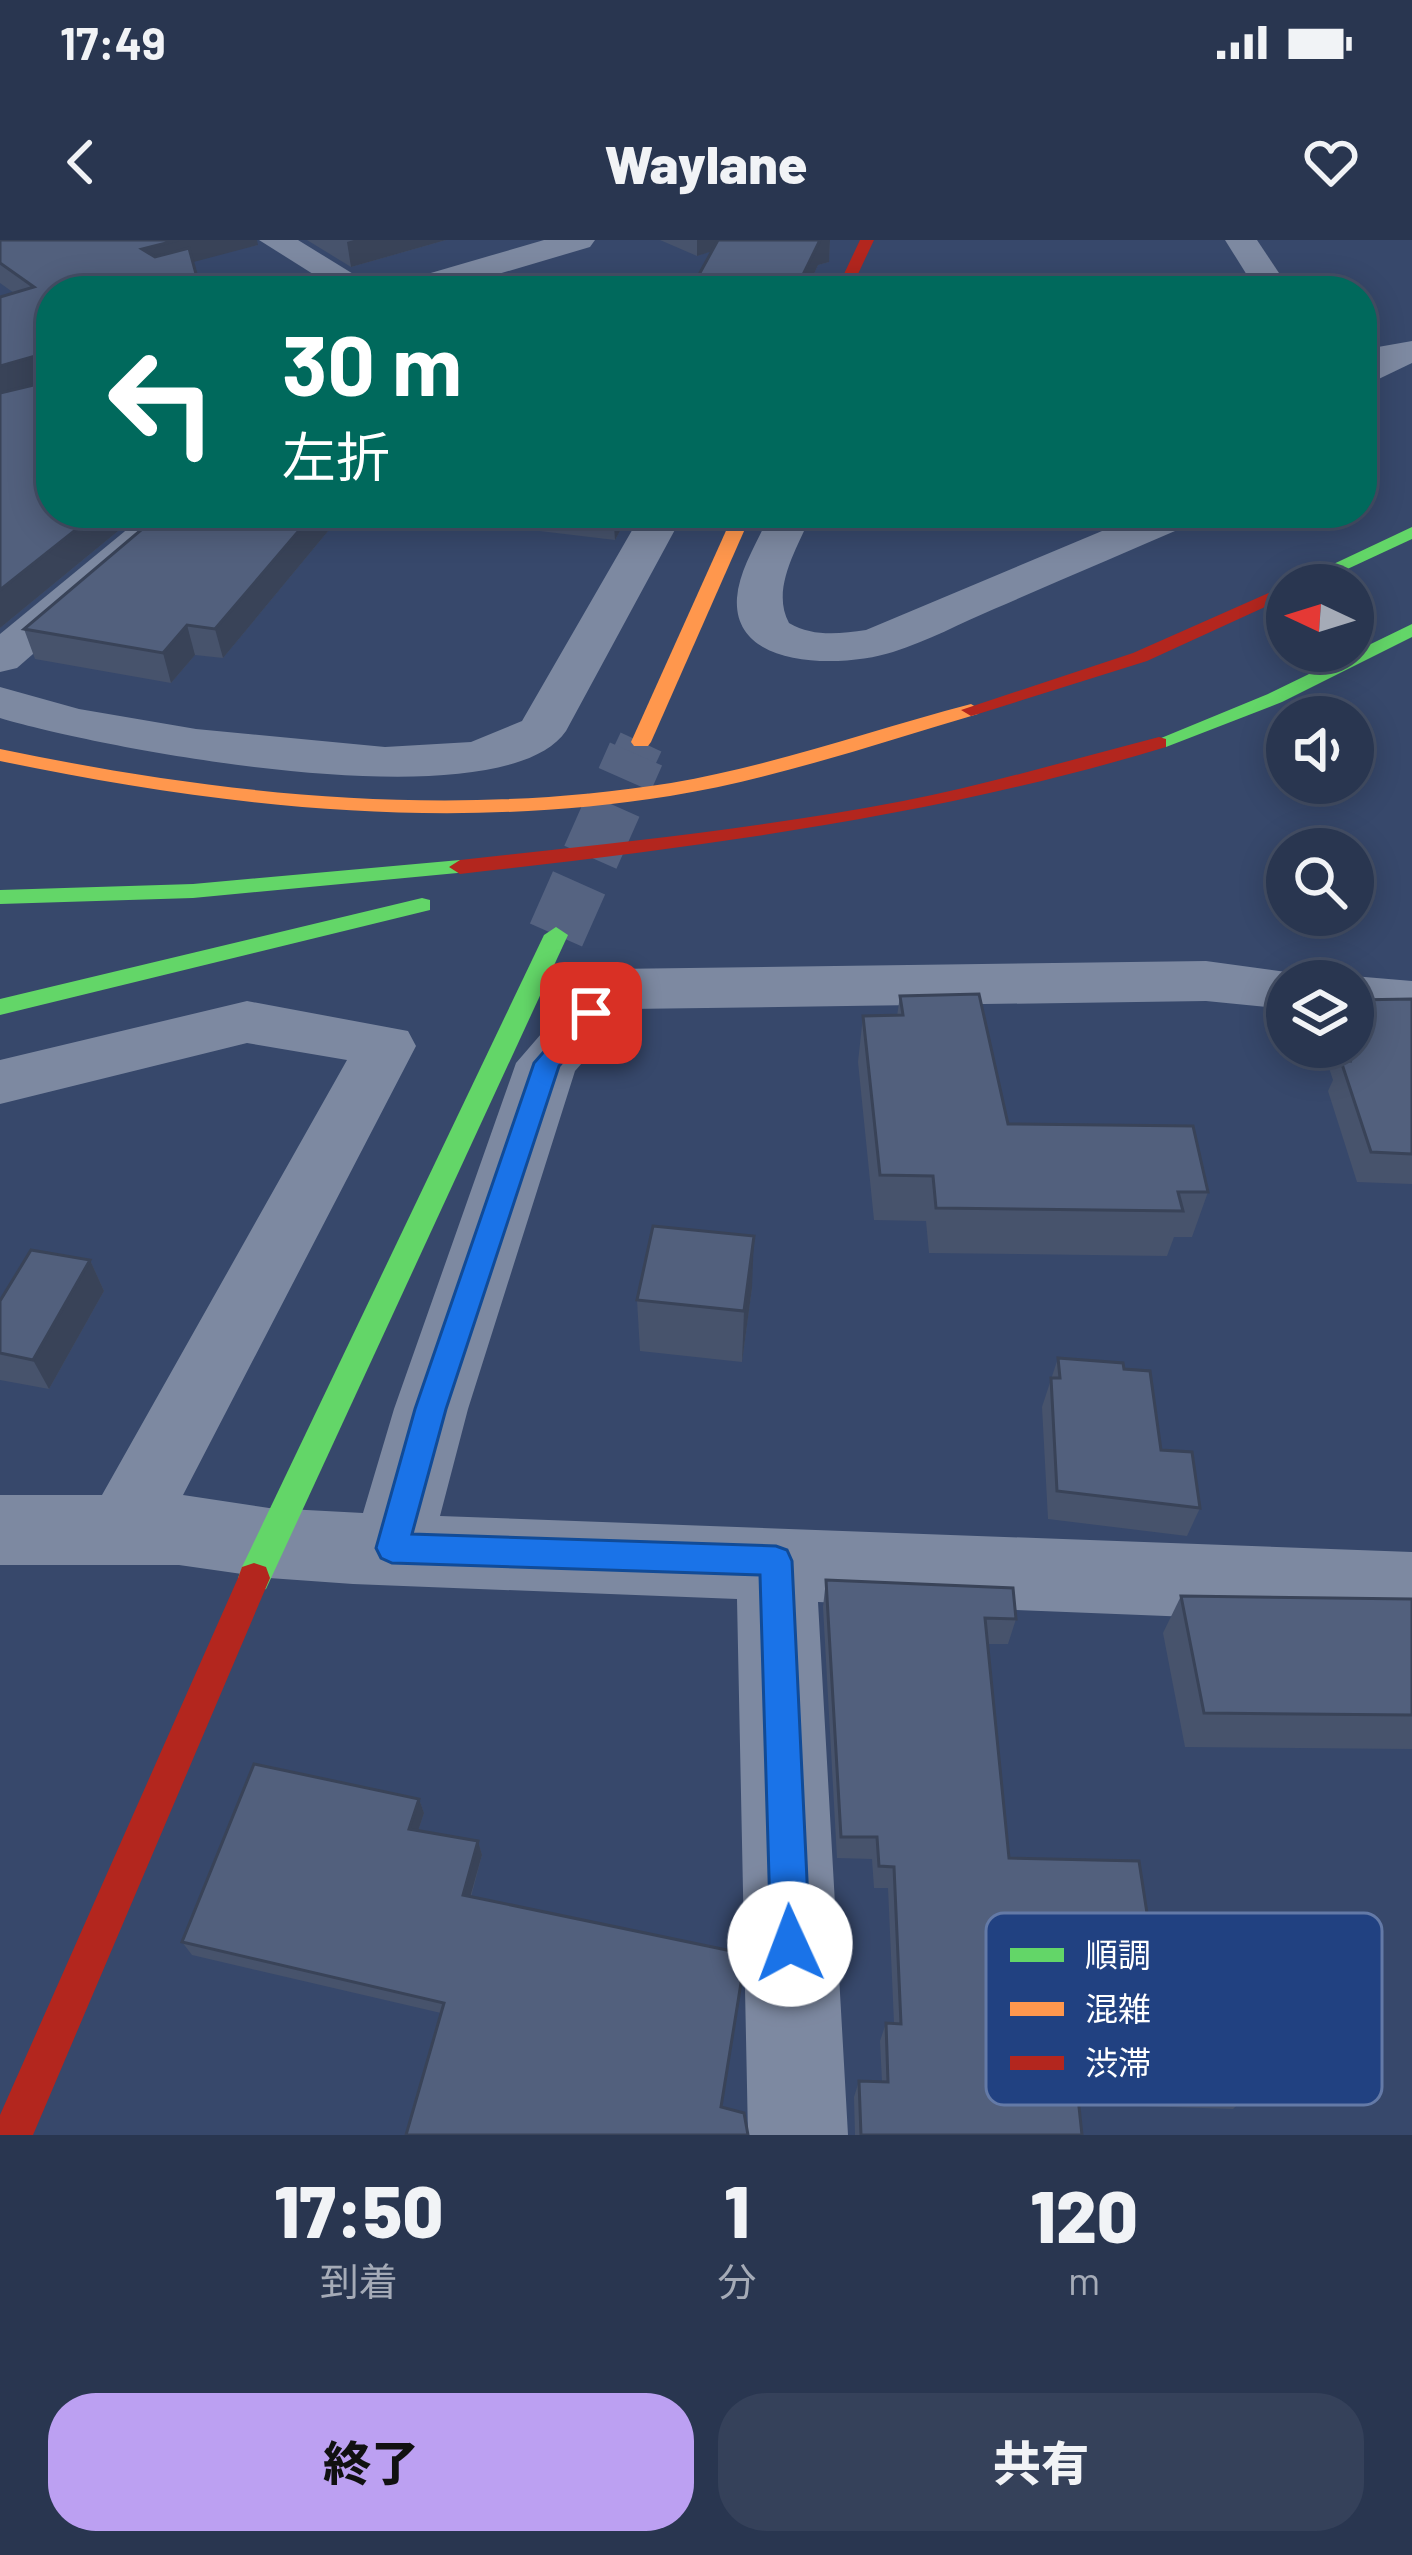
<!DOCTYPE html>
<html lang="ja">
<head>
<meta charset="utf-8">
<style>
	:root { --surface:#293650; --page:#35415a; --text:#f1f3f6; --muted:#a5abb7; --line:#455067; --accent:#bca0f2 }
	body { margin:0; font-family:Barlow,"Noto Sans JP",sans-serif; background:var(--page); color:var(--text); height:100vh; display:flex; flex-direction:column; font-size:45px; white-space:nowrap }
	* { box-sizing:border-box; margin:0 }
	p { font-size:39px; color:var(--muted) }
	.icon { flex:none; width:66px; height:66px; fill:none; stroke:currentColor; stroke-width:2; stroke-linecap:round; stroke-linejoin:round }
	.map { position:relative; height:1895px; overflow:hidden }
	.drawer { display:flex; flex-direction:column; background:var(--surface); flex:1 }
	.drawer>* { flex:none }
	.guide { position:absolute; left:36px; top:36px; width:1341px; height:252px; border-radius:48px; box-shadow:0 6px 30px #0003,0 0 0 3px var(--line); background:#00695c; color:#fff; overflow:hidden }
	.needle { width:78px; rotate:274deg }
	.buttons { position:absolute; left:1266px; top:324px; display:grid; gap:24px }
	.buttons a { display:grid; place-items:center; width:108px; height:108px; border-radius:50%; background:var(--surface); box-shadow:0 6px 30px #0003,0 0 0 3px var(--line); font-size:60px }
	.pin { position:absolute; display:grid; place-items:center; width:102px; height:102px; color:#fff; margin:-51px; border-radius:24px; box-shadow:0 6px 18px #0006 }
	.me { position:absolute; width:132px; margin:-66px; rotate:358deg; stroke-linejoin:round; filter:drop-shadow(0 0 9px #0008) }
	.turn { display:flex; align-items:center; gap:42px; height:252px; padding:0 48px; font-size:54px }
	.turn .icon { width:156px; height:156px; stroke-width:2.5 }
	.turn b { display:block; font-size:84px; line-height:102px }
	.eta { display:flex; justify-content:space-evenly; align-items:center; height:204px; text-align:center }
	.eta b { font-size:72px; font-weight:800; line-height:84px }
	.primary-button { display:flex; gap:24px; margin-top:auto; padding:24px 48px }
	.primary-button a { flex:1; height:138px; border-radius:48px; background:var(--accent); color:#111; font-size:48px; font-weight:800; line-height:138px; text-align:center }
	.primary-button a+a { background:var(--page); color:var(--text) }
	.status { display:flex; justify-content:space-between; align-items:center; height:84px; padding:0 60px; background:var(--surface); direction:ltr }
	.status svg { height:33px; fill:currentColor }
	header { display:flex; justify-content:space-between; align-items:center; height:156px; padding:0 48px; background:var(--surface); font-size:54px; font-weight:800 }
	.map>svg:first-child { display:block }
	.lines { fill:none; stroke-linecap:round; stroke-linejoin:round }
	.secondary-tunnel-far1 { stroke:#556381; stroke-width:45; stroke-dasharray:45 22; stroke-linecap:butt }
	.secondary-tunnel { stroke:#556381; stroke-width:57; stroke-dasharray:57 28; stroke-linecap:butt }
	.street { fill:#7d89a1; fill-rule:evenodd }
	.fast { fill:#63d668; fill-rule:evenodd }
	.slow { fill:#ff974d; fill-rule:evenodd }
	.jam { fill:#b3261e; fill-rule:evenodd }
	.wall { fill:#47536c }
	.shaded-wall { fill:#394358 }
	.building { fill:#52607d; stroke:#394358; stroke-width:3 }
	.route { fill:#1a73e8; stroke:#114b97; stroke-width:3 }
	.key { fill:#214181; stroke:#647aa7; stroke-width:3 }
	.key-label { font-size:33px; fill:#fff }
</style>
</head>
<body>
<div class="status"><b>17:49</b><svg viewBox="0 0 49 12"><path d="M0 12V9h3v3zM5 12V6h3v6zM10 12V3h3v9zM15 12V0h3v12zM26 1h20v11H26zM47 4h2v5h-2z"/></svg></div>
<header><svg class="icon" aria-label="back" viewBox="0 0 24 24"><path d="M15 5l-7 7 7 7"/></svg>Waylane<svg class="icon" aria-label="heart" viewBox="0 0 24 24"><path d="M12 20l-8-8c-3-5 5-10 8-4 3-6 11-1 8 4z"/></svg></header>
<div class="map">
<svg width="1412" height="1895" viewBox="0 0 1412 1895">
	<rect width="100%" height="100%" fill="#37486b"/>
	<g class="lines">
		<path class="secondary-tunnel-far1" d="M634,517L641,502"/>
		<path class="secondary-tunnel" d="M556,695L636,514"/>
		<g class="street">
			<path d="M259,0H298L381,51H340Z"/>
			<path d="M544,0H595L590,7L441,51H388L393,44Z"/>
			<path d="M1225,0H1257L1291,51H1257Z"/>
			<path d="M1412,101V123L1362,147V119L1378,107Z"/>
			<path d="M147,273H194L17,428L0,432V394Z"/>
			<path d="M642,273H684L566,491C500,586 99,508 0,478V447L79,469L196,489L385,507L471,502L522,481Z"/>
			<path d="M770,273H812C799,306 770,348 789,383C813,397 839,394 866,390L1145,273H1202L1196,282C1129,311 1061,340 994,369C961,383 928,401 893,412C847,427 732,432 737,358C739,329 759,300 770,273Z"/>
			<path d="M1206,721L1308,735L1312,741H1287V769L1206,761L629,769L575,831L468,1169L440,1276L1412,1312V1386L818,1362L848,1895H748L737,1359L353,1344L269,1338L179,1325H0V1255H102L347,820L247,803L0,864V820L247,761L408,791L416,806L183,1255L269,1268L363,1273L394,1169L516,823L592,735L613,729Z"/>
			<path d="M1353,736L1412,741V781L1353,776V741H1335Z"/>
		</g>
		<g class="fast">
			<path d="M1412,287V299L1313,345H1289Z"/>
			<path d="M1412,384V397L1282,462L1166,507H1152L1149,503L1268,454Z"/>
			<path d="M460,620L468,622V632L193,658L0,664V650L193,644Z"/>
			<path d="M422,658L430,660V670L0,775V759Z"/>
			<path d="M556,687L568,695L266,1349L254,1353L242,1349L238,1338L242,1327L544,695Z"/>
		</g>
		<g class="slow">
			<path d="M734,273H752L651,502L648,506H634L631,502Z"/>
			<path d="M971,464L981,470L978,474C876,504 774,539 670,556C445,592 221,567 0,521V509C221,555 446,579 671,543C773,526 871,490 971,464Z"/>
		</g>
		<g class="jam">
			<path d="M860,0H874L850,51H836Z"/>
			<path d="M1287,345V357L1147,421L978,474L971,476L961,470L1133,413Z"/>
			<path d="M1159,497L1166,499V507C935,577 699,607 460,634L449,627L460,620C608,604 757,589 903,561C990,544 1073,519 1159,497Z"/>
			<path d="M254,1323L266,1327L270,1338L33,1895H0V1875L238,1338L242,1327Z"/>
		</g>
	</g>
	<g class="wall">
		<path d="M0,0L258,5L51,51L140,273L0,388V56L14,53L0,43Z"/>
		<path d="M307,0H446L351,27Z"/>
		<path d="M660,0H830L829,22L818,25L806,51H690L711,11L697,16Z"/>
		<path d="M161,273H343L223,418L195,415L171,443L35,419L24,389Z"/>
		<path d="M390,273H630L615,300Z"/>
		<path d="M900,756L1008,884L1208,952L1192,997H1174L1167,1016L929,1013L926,981L874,980L858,822L863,776H897Z"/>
		<path d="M1412,759V944L1357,942L1328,851L1333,840L1322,807H1353Z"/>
		<path d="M90,1020L104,1051L49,1149L0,1140V1061Z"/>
		<path d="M752,1048L742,1122L640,1111L637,1060Z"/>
		<path d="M1058,1118L1124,1129L1161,1210L1200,1268L1187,1296L1048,1279L1042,1167Z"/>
		<path d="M826,1340L1016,1379L1008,1404H988L1009,1618L1156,1732L1250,1853L1233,1869L1079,1864L1082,1895H855L854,1857L859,1841L882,1842L880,1801L886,1783H894L888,1648H874L872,1619L837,1618L823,1367Z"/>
		<path d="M1181,1356L1412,1359V1509L1185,1507L1163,1393Z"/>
		<path d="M419,1559L424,1573L418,1591L478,1601L482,1615L471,1657L741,1743L722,1867L748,1890L441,1773L192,1715L182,1702Z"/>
	</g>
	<g class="shaded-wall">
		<path d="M178,0H257L258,5L148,34L142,9Z"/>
		<path d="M354,0H446L351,27L347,2Z"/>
		<path d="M697,0H728V6L697,16Z"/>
		<path d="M820,0H830L829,22L818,25L806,51H795Z"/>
		<path d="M46,113L51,140L0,156V126Z"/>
		<path d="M97,273H140L0,388V350Z"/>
		<path d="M314,273H343L223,418L215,389Z"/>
		<path d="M613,273H630L615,300Z"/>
		<path d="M187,385L195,415L171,443L163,413Z"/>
		<path d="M754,996L752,1048L742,1122L744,1071Z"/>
		<path d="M90,1020L104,1051L49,1149L33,1120Z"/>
		<path d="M419,1559L424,1573L414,1603L409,1589Z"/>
		<path d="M478,1601L482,1615L467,1668L463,1655Z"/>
	</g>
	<g class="building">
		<path d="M0,0H178L142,9L155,17L189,8L199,45L209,51H51V273H97L0,350V153L46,142V113L0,126V57L34,47L0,23Z"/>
		<path d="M718,0H820L795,51H690Z"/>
		<path d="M161,273H314L215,389L187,385L163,413L24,389Z"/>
		<path d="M979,754L1008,884L1193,886L1208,952H1178L1183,971L936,968L933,936L880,935L863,776L903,775L900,756Z"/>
		<path d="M1412,759V914L1371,912L1341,821H1350L1345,807H1353V760Z"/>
		<path d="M653,986L754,996L744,1071L637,1060Z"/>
		<path d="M31,1010L90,1020L33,1120L0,1113V1061Z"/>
		<path d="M1058,1118L1123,1123L1124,1129L1150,1131L1161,1210L1192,1212L1200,1268L1057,1251L1051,1138H1060Z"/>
		<path d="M826,1340L1013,1348L1016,1379L985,1378L1009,1618L1139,1621L1156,1732L1229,1734L1250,1853L1077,1848L1082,1895H861L859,1841L888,1842L886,1783L901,1784L894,1627L879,1626L877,1597H841Z"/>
		<path d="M1181,1356L1412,1359V1475L1204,1473Z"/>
		<path d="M254,1524L419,1559L409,1589L478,1601L463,1655L741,1713V1743L721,1867L744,1873L748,1895H406L444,1763L182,1702Z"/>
	</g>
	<path class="route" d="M591,765L604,773L559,826L446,1169L412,1294L776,1306L787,1310L792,1321L810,1704L804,1717L790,1723L777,1717L771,1704L760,1335L392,1323L381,1318L376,1308L415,1169L534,823L583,767Z"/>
	<rect x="986" y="1673" width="396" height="192" rx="18" class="key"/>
	<rect x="1010" y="1708" width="54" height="14" fill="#63d668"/>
	<rect x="1010" y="1762" width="54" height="14" fill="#ff974d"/>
	<rect x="1010" y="1816" width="54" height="14" fill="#b3261e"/>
	<g class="key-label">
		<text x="1085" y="1727">順調</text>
		<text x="1085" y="1781">混雑</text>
		<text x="1085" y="1835">渋滞</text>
	</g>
</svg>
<div class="buttons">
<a><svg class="needle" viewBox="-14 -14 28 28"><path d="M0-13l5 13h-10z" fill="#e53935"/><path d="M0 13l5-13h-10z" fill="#a5abb7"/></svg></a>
<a><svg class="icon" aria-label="sound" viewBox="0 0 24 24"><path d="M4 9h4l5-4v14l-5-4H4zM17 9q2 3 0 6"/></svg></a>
<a><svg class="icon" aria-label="search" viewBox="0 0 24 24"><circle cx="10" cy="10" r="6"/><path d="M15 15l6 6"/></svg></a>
<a><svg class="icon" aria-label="layers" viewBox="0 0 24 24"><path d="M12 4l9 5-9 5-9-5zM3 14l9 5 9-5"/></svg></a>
</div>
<div class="pin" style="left:591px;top:773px;background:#d93025"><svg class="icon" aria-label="arrive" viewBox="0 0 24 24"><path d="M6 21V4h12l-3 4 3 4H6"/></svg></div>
<svg class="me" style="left:790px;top:1704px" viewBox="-20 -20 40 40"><circle r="19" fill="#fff"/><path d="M0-13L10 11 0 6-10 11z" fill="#1a73e8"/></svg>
<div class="guide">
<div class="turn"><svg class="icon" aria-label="left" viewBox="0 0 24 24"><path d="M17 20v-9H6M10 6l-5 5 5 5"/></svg><div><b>30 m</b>左折</div></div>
</div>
</div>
<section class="drawer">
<div class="eta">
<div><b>17:50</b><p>到着</p></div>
<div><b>1</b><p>分</p></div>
<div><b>120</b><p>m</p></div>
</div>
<div class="primary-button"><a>終了</a><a>共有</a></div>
</section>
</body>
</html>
